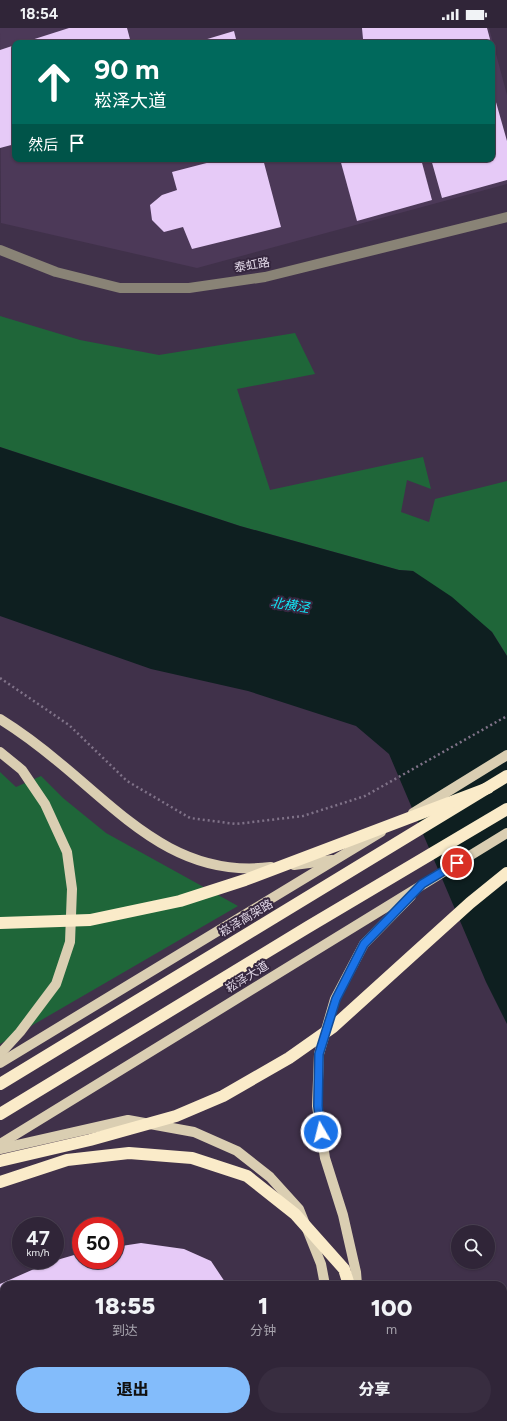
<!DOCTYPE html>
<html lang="zh">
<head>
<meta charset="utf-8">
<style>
	:root { --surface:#302538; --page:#382d40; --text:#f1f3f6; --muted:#a8a5ae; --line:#4b4253; --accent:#83bcfb }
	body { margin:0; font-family:Figtree,"Noto Sans SC",sans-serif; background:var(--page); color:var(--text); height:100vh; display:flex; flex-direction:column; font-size:15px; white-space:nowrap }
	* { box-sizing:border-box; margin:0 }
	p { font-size:13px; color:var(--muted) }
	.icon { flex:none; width:22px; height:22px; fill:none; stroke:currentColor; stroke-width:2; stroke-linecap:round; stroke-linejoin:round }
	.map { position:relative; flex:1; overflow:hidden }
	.details { position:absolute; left:0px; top:1253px; width:507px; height:140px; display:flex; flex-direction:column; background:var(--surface); border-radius:12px 12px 0 0; box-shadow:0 1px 3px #0004,0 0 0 1px var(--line) }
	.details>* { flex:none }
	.banner { position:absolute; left:12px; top:12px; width:483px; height:122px; border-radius:8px; box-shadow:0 1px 3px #0004,0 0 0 1px var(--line); background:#00695c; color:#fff; overflow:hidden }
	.fabs { position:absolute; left:451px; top:1197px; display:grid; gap:8px }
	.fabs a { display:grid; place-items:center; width:44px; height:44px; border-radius:50%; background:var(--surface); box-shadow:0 1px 3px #0004,0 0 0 1px var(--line); font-size:20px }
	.speed { position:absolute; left:12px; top:1189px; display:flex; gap:8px; font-size:20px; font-weight:700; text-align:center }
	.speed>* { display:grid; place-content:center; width:52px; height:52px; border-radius:50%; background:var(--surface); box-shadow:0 1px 3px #0004,0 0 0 1px var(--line); line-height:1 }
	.speed small { font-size:10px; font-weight:400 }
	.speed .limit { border:6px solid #d22; background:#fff; color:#111 }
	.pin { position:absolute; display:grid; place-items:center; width:34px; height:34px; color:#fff; margin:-17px; border:2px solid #fff; border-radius:50%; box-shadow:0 1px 4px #0007 }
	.me { position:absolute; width:44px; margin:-22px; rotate:352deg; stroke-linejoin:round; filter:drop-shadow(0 0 3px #0008) }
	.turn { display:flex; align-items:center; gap:14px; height:84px; padding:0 16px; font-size:18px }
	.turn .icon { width:52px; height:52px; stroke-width:2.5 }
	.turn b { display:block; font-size:28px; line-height:34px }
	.then { display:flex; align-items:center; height:38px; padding:0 16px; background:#0003; gap:8px; font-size:15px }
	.eta { display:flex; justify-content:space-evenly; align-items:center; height:68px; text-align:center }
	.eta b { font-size:24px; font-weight:800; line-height:28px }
	.primary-button { display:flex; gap:8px; margin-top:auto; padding:8px 16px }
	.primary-button a { flex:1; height:46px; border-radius:24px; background:var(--accent); color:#111; font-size:16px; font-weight:800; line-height:46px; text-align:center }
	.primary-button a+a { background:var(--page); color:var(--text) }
	.status { display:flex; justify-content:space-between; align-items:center; height:28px; padding:0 20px; background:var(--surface); direction:ltr }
	.status svg { height:11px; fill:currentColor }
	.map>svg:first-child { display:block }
	.built { fill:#4c3958; fill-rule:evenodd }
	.green { fill:#1f6639 }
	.water { fill:#0e1f20 }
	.building { fill:#e6caf7 }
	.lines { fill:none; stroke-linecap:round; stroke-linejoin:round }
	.path { stroke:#807389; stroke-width:2.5; stroke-dasharray:2 3; stroke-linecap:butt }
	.minor { stroke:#898376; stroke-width:10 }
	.major { stroke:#daceb2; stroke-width:10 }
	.highway { stroke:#faebc9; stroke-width:12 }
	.highway-bridge { stroke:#faebc9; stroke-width:12 }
	.route-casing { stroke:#114b97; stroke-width:10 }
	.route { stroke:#1a73e8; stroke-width:7 }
	.labels { text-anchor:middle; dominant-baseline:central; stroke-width:4; stroke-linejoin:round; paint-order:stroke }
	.street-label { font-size:12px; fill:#e1d7e7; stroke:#36273f }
	.water-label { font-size:13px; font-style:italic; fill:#12e5f4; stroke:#36273f }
</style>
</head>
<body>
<div class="status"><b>18:54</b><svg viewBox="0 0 49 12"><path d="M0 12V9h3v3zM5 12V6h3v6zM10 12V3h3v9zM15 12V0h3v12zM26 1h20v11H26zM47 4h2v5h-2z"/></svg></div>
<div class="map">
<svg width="507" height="1393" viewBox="0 0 507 1393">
	<rect width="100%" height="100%" fill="#40314a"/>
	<path class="built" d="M0,0H489L507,67V156L197,240L1,195ZM15,15H492V131H15Z"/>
	<g class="green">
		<path d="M0,288L80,312L159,327L295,305L315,346L237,361L270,462L423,429L431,461L407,452L401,484L429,494L435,471L507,453V628L492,604L413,543L399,542L240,498L0,419Z"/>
		<path d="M0,744L16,759L41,748L63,770L106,805L238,878L0,1016Z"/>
		<path d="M413,1389H457L460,1393H413Z"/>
	</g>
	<path class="water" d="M0,419L240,498L399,542L413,543L452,569L492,604L507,628V996L486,954L389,726L356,698L248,663L151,641L0,588Z"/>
	<g class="building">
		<path d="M69,0H127L131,15H22Z"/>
		<path d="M362,0H487L491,15H367L363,11Z"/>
		<path d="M234,3L237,15H194Z"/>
		<path d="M15,17V116L0,120V22Z"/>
		<path d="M492,60L507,113V152L442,170L431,131H492Z"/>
		<path d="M222,131H263L281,199L192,221L183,199L164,204L152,192L150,177L162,167L177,162L172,144Z"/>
		<path d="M340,131H421L432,172L357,193Z"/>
		<path d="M141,1215L184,1221L211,1233L227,1257H4V1383L0,1379V1256L50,1234L81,1225V1232H115V1219Z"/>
		<path d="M10,1389H181L178,1393H14Z"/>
	</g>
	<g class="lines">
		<path class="path" d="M0,650L69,697L127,753L190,790L236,796L303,788L365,768L507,688"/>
		<path class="minor" d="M0,222L56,244L120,260H189L265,249L507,189"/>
		<g class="major">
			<path d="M0,691C21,704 42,720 61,736C124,788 179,851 271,839"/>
			<path d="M0,724L22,742L45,776L67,824L72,861L70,914L56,956L20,1004L0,1026"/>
			<path d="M413,785L507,727"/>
			<path d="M294,837L332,832"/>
			<path d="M0,1035L381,804"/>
			<path d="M0,1116L507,805"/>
			<path d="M0,1121L128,1092L194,1104L237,1123L270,1149L299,1181L321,1236L325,1257"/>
			<path d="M357,1257L356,1244L343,1187L325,1130L317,1078L319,1026L335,971L364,916L411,868"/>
			<path d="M302,1393L304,1389"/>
			<path d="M335,1393L336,1389"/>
		</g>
		<g class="highway">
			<path d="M0,1056L507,748"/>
			<path d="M0,1086L308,899L507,781"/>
			<path d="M345,1393L346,1389"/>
		</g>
		<g class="highway-bridge">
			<path d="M0,895L90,892L180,873L245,852L488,760"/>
			<path d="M0,1133L90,1112L176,1088L223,1068L289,1030L333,999L470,875L507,845"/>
			<path d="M0,1154L67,1132L129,1125L192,1130L247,1148L295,1186L344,1241L349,1257"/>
		</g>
	</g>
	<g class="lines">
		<defs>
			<path id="route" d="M321,1104L318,1078L319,1026L336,971L364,916L422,856L457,835"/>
		</defs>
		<use href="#route" class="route-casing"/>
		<use href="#route" class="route"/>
	</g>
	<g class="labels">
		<g class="street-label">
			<text transform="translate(252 237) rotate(-10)">泰虹路</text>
			<text transform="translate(246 890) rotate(-31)">崧泽高架路</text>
			<text transform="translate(247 949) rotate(-32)">崧泽大道</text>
		</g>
		<g class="water-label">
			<text transform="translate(290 577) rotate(9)">北横泾</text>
		</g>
	</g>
</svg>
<div class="fabs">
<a><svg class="icon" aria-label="search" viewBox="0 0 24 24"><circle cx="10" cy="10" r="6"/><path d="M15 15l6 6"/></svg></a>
</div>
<div class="speed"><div>47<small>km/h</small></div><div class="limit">50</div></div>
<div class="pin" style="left:457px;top:835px;background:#d93025"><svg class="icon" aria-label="arrive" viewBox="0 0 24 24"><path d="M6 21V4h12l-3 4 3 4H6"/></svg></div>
<svg class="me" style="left:321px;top:1104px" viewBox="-20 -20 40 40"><circle r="17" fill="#1a73e8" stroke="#fff" stroke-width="3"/><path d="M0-11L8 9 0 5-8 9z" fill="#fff"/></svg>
<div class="banner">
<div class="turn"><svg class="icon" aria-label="ahead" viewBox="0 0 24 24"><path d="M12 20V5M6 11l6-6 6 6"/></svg><div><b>90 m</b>崧泽大道</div></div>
<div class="then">然后<svg class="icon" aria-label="arrive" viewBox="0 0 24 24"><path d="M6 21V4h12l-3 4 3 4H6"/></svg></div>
</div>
<section class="details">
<div class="eta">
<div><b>18:55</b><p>到达</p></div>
<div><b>1</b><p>分钟</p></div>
<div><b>100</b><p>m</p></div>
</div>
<div class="primary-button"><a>退出</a><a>分享</a></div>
</section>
</div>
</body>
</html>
